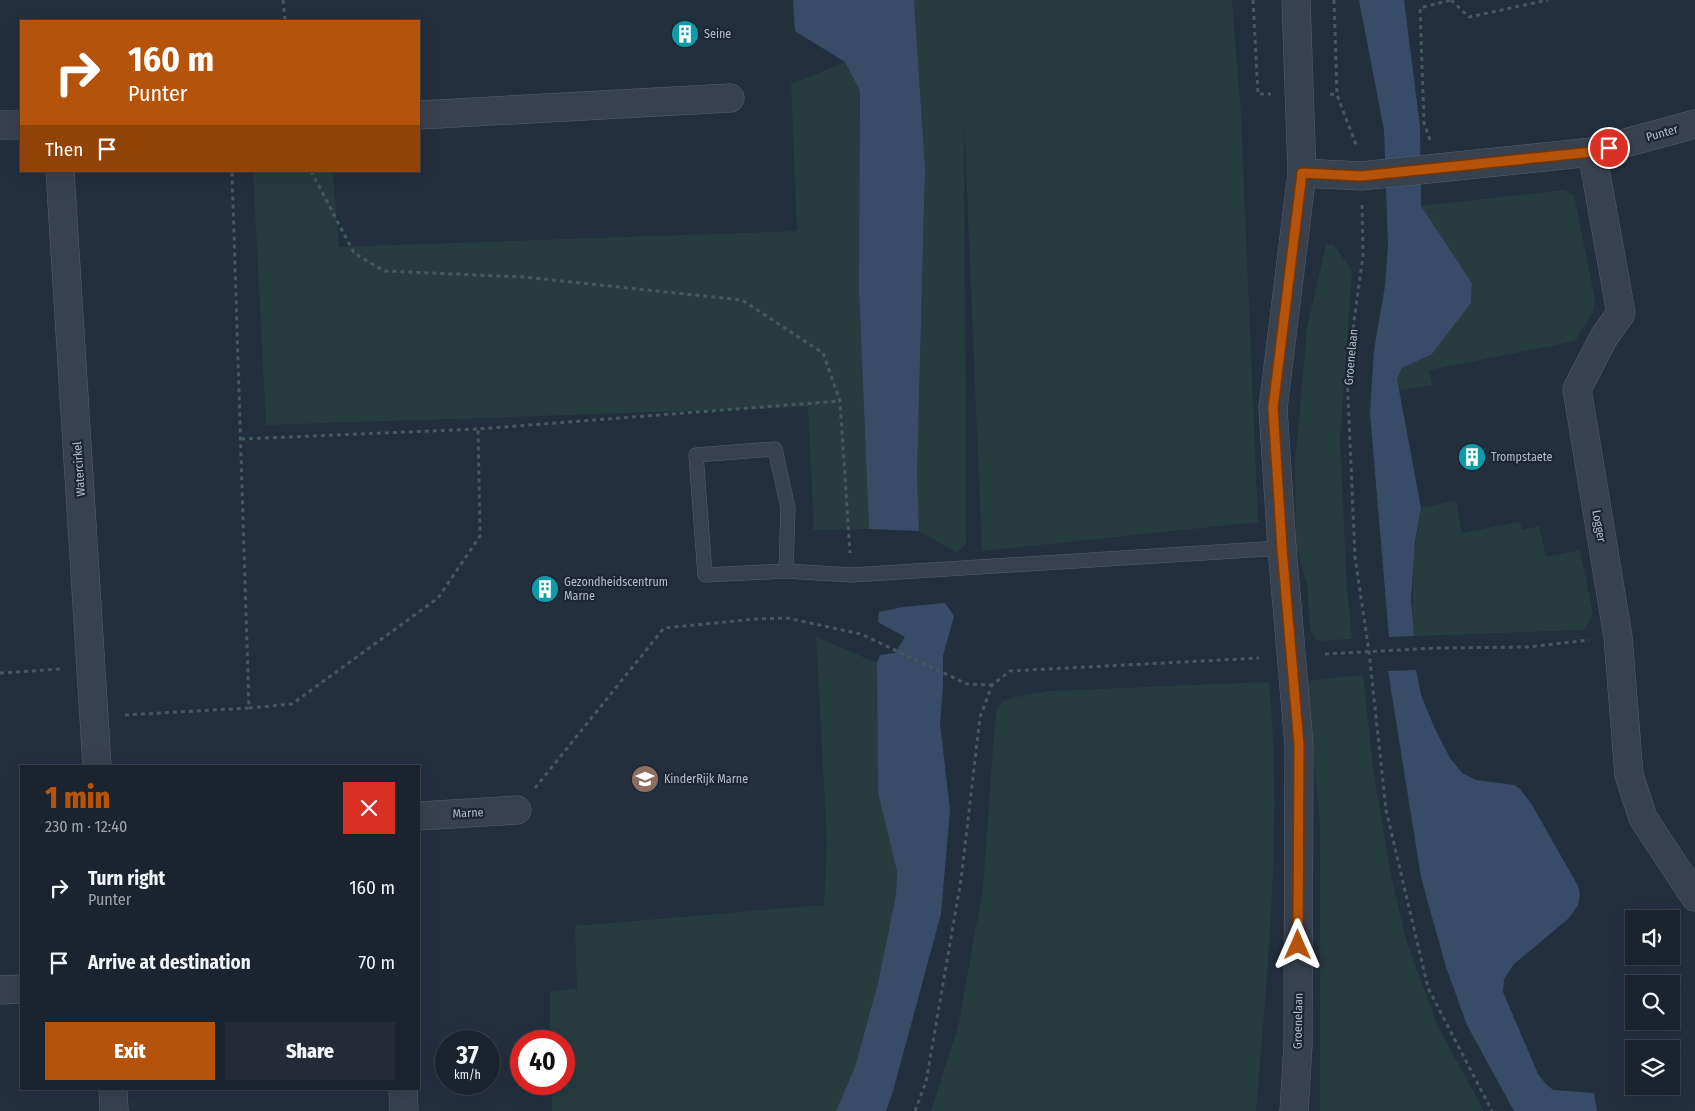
<!DOCTYPE html>
<html lang="en">
<head>
<meta charset="utf-8">
<style>
	:root { --surface:#1b232e; --page:#242b36; --text:#f1f3f6; --muted:#a0a4aa; --line:#39404a; --accent:#b45309 }
	body { margin:0; font-family:"Fira Sans Condensed",sans-serif; background:var(--page); color:var(--text); height:100vh; display:flex; flex-direction:column; font-size:19px; white-space:nowrap }
	* { box-sizing:border-box; margin:0 }
	p { font-size:16px; color:var(--muted) }
	.icon { flex:none; width:28px; height:28px; fill:none; stroke:currentColor; stroke-width:2; stroke-linecap:round; stroke-linejoin:round }
	.map { position:relative; flex:1; overflow:hidden }
	.drawer { position:absolute; left:20px; top:765px; width:400px; height:325px; display:flex; flex-direction:column; background:var(--surface); border-radius:0px; box-shadow:0 5px 20px #0002,0 0 0 1px var(--line) }
	.drawer>* { flex:none }
	.top-card { position:absolute; left:20px; top:20px; width:400px; height:152px; border-radius:0px; box-shadow:0 5px 20px #0002,0 0 0 1px var(--line); background:#b45309; color:#fff; overflow:hidden }
	.controls { position:absolute; left:1625px; top:910px; display:grid; gap:10px }
	.controls a { display:grid; place-items:center; width:55px; height:55px; border-radius:0px; background:var(--surface); box-shadow:0 5px 20px #0002,0 0 0 1px var(--line); font-size:25px }
	.speed { position:absolute; left:435px; top:1030px; display:flex; gap:10px; font-size:25px; font-weight:700; text-align:center }
	.speed>* { display:grid; place-content:center; width:65px; height:65px; border-radius:50%; background:var(--surface); box-shadow:0 5px 20px #0002,0 0 0 1px var(--line); line-height:1 }
	.speed small { font-size:12px; font-weight:400 }
	.speed .limit { border:8px solid #d22; background:#fff; color:#111 }
	.pin { position:absolute; display:grid; place-items:center; width:42px; height:42px; color:#fff; margin:-21px; border:2px solid #fff; border-radius:50%; box-shadow:0 1px 5px #0007 }
	.me { position:absolute; width:55px; margin:-28px; rotate:0deg; stroke-linejoin:round; filter:drop-shadow(0 0 4px #0008) }
	.turn { display:flex; align-items:center; gap:18px; height:105px; padding:0 25px; font-size:22px }
	.turn .icon { width:65px; height:65px; stroke-width:2.5 }
	.turn b { display:block; font-size:35px; line-height:42px }
	.then { display:flex; align-items:center; height:48px; padding:0 25px; background:#0003; gap:10px; font-size:19px }
	.round { display:grid; place-items:center; flex:none; width:52px; height:52px; border-radius:0px; background:var(--page) }
	.overview { display:flex; align-items:center; justify-content:space-between; height:85px; padding:0 25px }
	h1 { font-size:30px; font-weight:800; line-height:38px; color:var(--accent) }
	.primary-button { display:flex; gap:10px; margin-top:auto; padding:10px 25px }
	.primary-button a { flex:1; height:58px; border-radius:0px; background:var(--accent); color:#fff; font-size:20px; font-weight:800; line-height:58px; text-align:center }
	.primary-button a+a { background:var(--page); color:var(--text) }
	ul { padding:0; list-style:none }
	li { display:flex; align-items:center; gap:15px; height:75px; padding:0 25px }
	li div { flex:1 }
	li b { display:block; font-size:19px }
	li em { font-style:normal }
	.map>svg:first-child { display:block }
	.green { fill:#263c3f }
	.water { fill:#394c67 }
	.lines { fill:none; stroke-linecap:round; stroke-linejoin:round }
	.service-casing { stroke:#565f6c; stroke-width:15 }
	.minor-casing { stroke:#565f6c; stroke-width:29 }
	.tertiary-casing { stroke:#565f6c; stroke-width:29 }
	.path { stroke:#44595c; stroke-width:3; stroke-dasharray:4 4; stroke-linecap:butt }
	.service { stroke:#38414e; stroke-width:14 }
	.minor { stroke:#38414e; stroke-width:28 }
	.tertiary { stroke:#38414e; stroke-width:28 }
	.route-casing { stroke:#753606; stroke-width:12 }
	.route { stroke:#b45309; stroke-width:9 }
	.labels { text-anchor:middle; dominant-baseline:central; stroke-width:4.5; stroke-linejoin:round; paint-order:stroke }
	.poi-label { font-size:12px; fill:#b4bcc9; stroke:#1d2633; text-anchor:start }
	.street-label { font-size:12px; fill:#b4bcc9; stroke:#1d2633 }
</style>
</head>
<body>
<div class="map">
<svg width="1695" height="1111" viewBox="0 0 1695 1111">
	<rect width="100%" height="100%" fill="#242f3e"/>
	<g class="green">
		<path d="M914,0H1232L1241,115L1258,522L982,551L964,119L966,544L957,553L919,531L917,475L925,168Z"/>
		<path d="M845,62L860,91L859,290L869,529L814,530L808,407L266,425L253,171H333L339,247L797,231L791,84Z"/>
		<path d="M1564,190L1574,195L1595,300L1592,314L1575,341L1429,370L1432,385L1398,391L1397,379L1402,368L1432,354L1471,303L1472,283L1421,206Z"/>
		<path d="M1333,244L1352,270L1340,441L1347,589L1352,639L1317,641L1310,630L1307,584L1296,546L1295,464L1307,328L1326,245Z"/>
		<path d="M1456,501L1462,533L1520,522L1522,530L1539,526L1546,557L1580,550L1593,614L1584,630L1414,636C1411,591 1413,552 1421,508Z"/>
		<path d="M816,637L877,663L878,793L897,871L896,895L878,983L855,1067L836,1111H552L551,1084H564V1041H550V992L577,989L575,926L824,905L827,842Z"/>
		<path d="M1363,675L1373,767L1392,880L1407,943L1439,1029L1484,1111H1320V830L1308,681Z"/>
		<path d="M1269,682C1282,825 1268,968 1256,1111H931L958,1027L983,888L993,747L996,713L1002,701L1016,697L1048,691Z"/>
	</g>
	<g class="water">
		<path d="M793,0H914L925,168L917,475L919,531L869,529L859,290L860,91L845,62L795,31Z"/>
		<path d="M1359,0H1404L1420,127L1421,206L1472,283L1471,303L1432,354L1402,368L1397,379L1421,508L1415,541L1411,599L1414,636L1389,637L1370,413L1374,350L1385,286L1388,246L1384,130Z"/>
		<path d="M945,603L954,616L943,656V684L940,724L950,810L941,914L893,1091L886,1111H836L855,1067L878,983L896,895L897,871L878,793L877,663L880,655L895,653L905,637L878,622L879,612L903,607Z"/>
		<path d="M1416,670L1421,695L1434,727L1450,758L1462,773L1476,780L1514,785L1520,789L1532,805L1578,886L1580,894L1578,905L1569,918L1514,964L1504,979L1503,992L1538,1074L1545,1083L1553,1090L1594,1093L1597,1111H1514L1467,1025L1445,964L1421,877L1388,671Z"/>
	</g>
	<g class="lines">
		<defs>
			<path id="service" d="M786,571L788,508L775,449L696,455L705,575L786,571L852,575L1282,548"/>
			<g id="minor">
				<path d="M419,115L730,98"/>
				<path d="M0,125H21"/>
				<path d="M1592,152L1621,313L1604,337L1577,389L1618,637L1629,775L1643,818L1695,897"/>
				<path d="M60,171L97,766"/>
				<path d="M1302,173L1361,176L1592,152L1695,124"/>
				<path d="M419,816L517,810"/>
				<path d="M0,990L21,989"/>
				<path d="M113,1089L114,1111"/>
				<path d="M403,1089L404,1111"/>
			</g>
			<path id="tertiary" d="M1294,1111L1298,1045L1299,745L1282,548L1273,408L1302,173L1296,0"/>
		</defs>
		<use href="#service" class="service-casing"/>
		<use href="#minor" class="minor-casing"/>
		<use href="#tertiary" class="tertiary-casing"/>
		<g class="path">
			<path d="M283,0L285,21"/>
			<path d="M1253,0L1258,94H1271"/>
			<path d="M1334,0L1337,95"/>
			<path d="M1451,0L1469,17L1548,0"/>
			<path d="M1330,94L1337,95L1357,147"/>
			<path d="M1430,140L1424,123L1420,8L1451,0"/>
			<path d="M311,171L354,253L384,271L524,277L742,300L823,353L840,401L850,553"/>
			<path d="M1362,205L1363,255L1347,373L1355,557L1369,652L1386,810L1428,988L1492,1111"/>
			<path d="M241,439L478,429"/>
			<path d="M1325,654L1436,648L1528,647L1589,640"/>
			<path d="M0,673L61,669"/>
			<path d="M249,708L292,704L438,598L480,536L478,429L840,401"/>
			<path d="M125,715L249,708L232,171"/>
			<path d="M535,788L664,628L756,619L787,618L861,634L967,684L992,685"/>
			<path d="M915,1111L926,1082L961,880L980,717L992,685L1010,671L1259,658"/>
		</g>
		<use href="#service" class="service"/>
		<use href="#minor" class="minor"/>
		<use href="#tertiary" class="tertiary"/>
	</g>
	<g class="lines">
		<defs>
			<path id="route" d="M1298,945L1299,745L1282,548L1273,408L1302,173L1361,176L1592,152L1609,148"/>
		</defs>
		<use href="#route" class="route-casing"/>
		<use href="#route" class="route"/>
	</g>
	<defs>
		<symbol id="building-disc" viewBox="-11 -11 22 22"><circle r="9.5" fill="#0f9aa8" stroke="#1d2633"/><path d="M-4-6H4V6H1V3H-1V6H-4ZM-2.5-4.3h1.7v1.8h-1.7ZM.8-4.3h1.7v1.8H.8ZM-2.5-1h1.7V.8h-1.7ZM.8-1h1.7V.8H.8Z" fill="#fff"/></symbol>
		<symbol id="school-disc" viewBox="-11 -11 22 22"><circle r="9.5" fill="#8d6e63" stroke="#1d2633"/><path d="M0-5L7-2L0 1L-7-2ZM-4 1L0 2.5L4 1V4Q0 6-4 4Z" fill="#fff"/></symbol>
	</defs>
	<g fill-rule="evenodd">
		<use href="#building-disc" x="669" y="18" width="32" height="32"/>
		<use href="#building-disc" x="1456" y="441" width="32" height="32"/>
		<use href="#building-disc" x="529" y="573" width="32" height="32"/>
		<use href="#school-disc" x="629" y="763" width="32" height="32"/>
	</g>
	<g class="labels">
		<g class="poi-label">
			<text x="704" y="34">Seine</text>
			<text x="1491" y="457">Trompstaete</text>
			<text x="564" y="582">Gezondheidscentrum<tspan x="564" dy="14">Marne</tspan></text>
			<text x="664" y="779">KinderRijk Marne</text>
		</g>
		<g class="street-label">
			<text transform="translate(1662 133) rotate(-16)">Punter</text>
			<text transform="translate(1351 357) rotate(-85)">Groenelaan</text>
			<text transform="translate(79 469) rotate(-94)">Watercirkel</text>
			<text transform="translate(1599 526) rotate(80)">Logger</text>
			<text transform="translate(468 813) rotate(-3)">Marne</text>
			<text transform="translate(1298 1021) rotate(-89)">Groenelaan</text>
		</g>
	</g>
</svg>
<div class="controls">
<a><svg class="icon" aria-label="sound" viewBox="0 0 24 24"><path d="M4 9h4l5-4v14l-5-4H4zM17 9q2 3 0 6"/></svg></a>
<a><svg class="icon" aria-label="search" viewBox="0 0 24 24"><circle cx="10" cy="10" r="6"/><path d="M15 15l6 6"/></svg></a>
<a><svg class="icon" aria-label="layers" viewBox="0 0 24 24"><path d="M12 4l9 5-9 5-9-5zM3 14l9 5 9-5"/></svg></a>
</div>
<div class="speed"><div>37<small>km/h</small></div><div class="limit">40</div></div>
<div class="pin" style="left:1609px;top:148px;background:#d93025"><svg class="icon" aria-label="arrive" viewBox="0 0 24 24"><path d="M6 21V4h12l-3 4 3 4H6"/></svg></div>
<svg class="me" style="left:1298px;top:945px" viewBox="-20 -20 40 40"><path d="M0-17L14 15 0 8-14 15z" fill="#b45309" stroke="#fff" stroke-width="4"/></svg>
<div class="top-card">
<div class="turn"><svg class="icon" aria-label="right" viewBox="0 0 24 24"><path d="M7 20v-9h11M14 6l5 5-5 5"/></svg><div><b>160 m</b>Punter</div></div>
<div class="then">Then<svg class="icon" aria-label="arrive" viewBox="0 0 24 24"><path d="M6 21V4h12l-3 4 3 4H6"/></svg></div>
</div>
<section class="drawer">
<div class="overview"><div><h1>1 min</h1><p>230 m · 12:40</p></div><a class="round" style="background:#d93025;color:#fff"><svg class="icon" aria-label="close" viewBox="0 0 24 24"><path d="M6 6l12 12M18 6L6 18"/></svg></a></div>
<ul>
<li><svg class="icon" aria-label="right" viewBox="0 0 24 24"><path d="M7 20v-9h11M14 6l5 5-5 5"/></svg><div><b>Turn right</b><p>Punter</p></div><em>160 m</em></li>
<li><svg class="icon" aria-label="arrive" viewBox="0 0 24 24"><path d="M6 21V4h12l-3 4 3 4H6"/></svg><div><b>Arrive at destination</b></div><em>70 m</em></li>
</ul>
<div class="primary-button"><a>Exit</a><a>Share</a></div>
</section>
</div>
</body>
</html>
